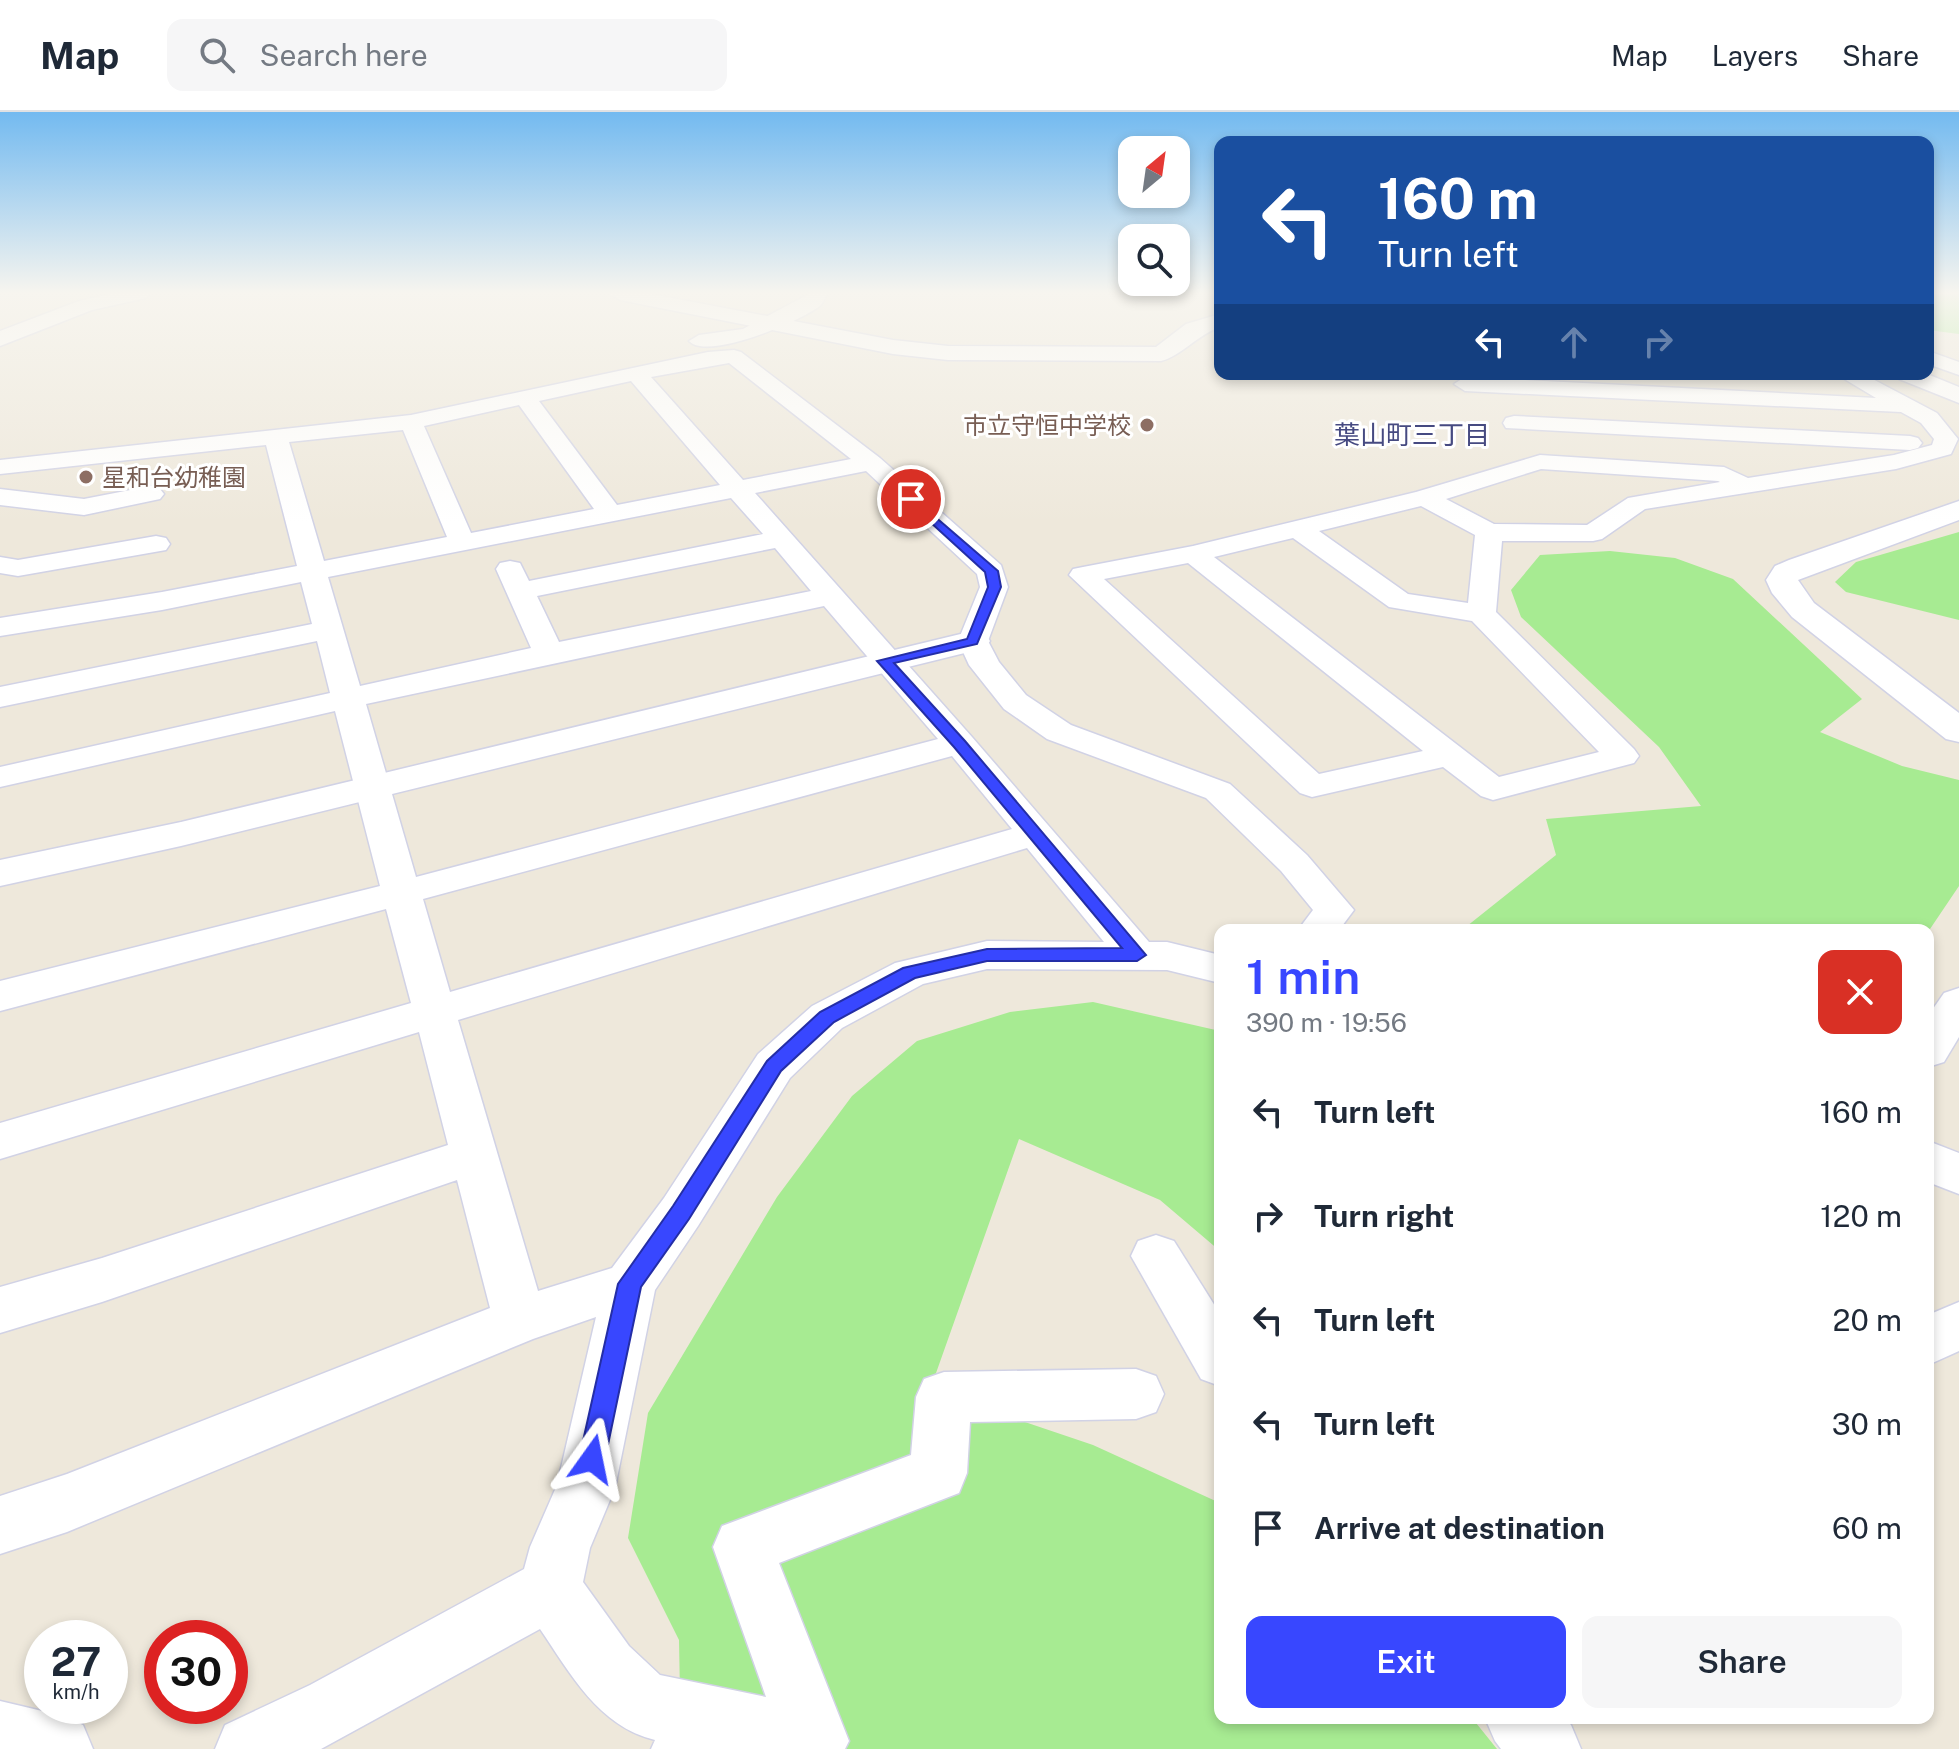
<!DOCTYPE html>
<html lang="en">
<head>
<meta charset="utf-8">
<style>
	:root { --surface:#fff; --page:#f6f6f7; --text:#1f2937; --muted:#747a83; --line:#e0e1e3; --accent:#3847ff }
	body { margin:0; font-family:"Public Sans","Noto Sans JP",sans-serif; background:var(--page); color:var(--text); height:100vh; display:flex; flex-direction:column; font-size:30px; white-space:nowrap }
	* { box-sizing:border-box; margin:0 }
	p { font-size:26px; color:var(--muted) }
	.icon { flex:none; width:44px; height:44px; fill:none; stroke:currentColor; stroke-width:2; stroke-linecap:round; stroke-linejoin:round }
	.map { position:relative; flex:1; overflow:hidden }
	.drawer { position:absolute; left:1214px; top:812px; width:720px; height:800px; display:flex; flex-direction:column; background:var(--surface); border-radius:16px; box-shadow:0 4px 12px #0003 }
	.drawer>* { flex:none }
	.top-card { position:absolute; left:1214px; top:24px; width:720px; height:244px; border-radius:16px; box-shadow:0 4px 12px #0003; background:#1a4fa0; color:#fff; overflow:hidden }
	.needle { width:52px; rotate:29deg }
	.buttons { position:absolute; left:1118px; top:24px; display:grid; gap:16px }
	.buttons a { display:grid; place-items:center; width:72px; height:72px; border-radius:16px; background:var(--surface); box-shadow:0 4px 12px #0003; font-size:40px }
	.speed { position:absolute; left:24px; top:1508px; display:flex; gap:16px; font-size:40px; font-weight:700; text-align:center }
	.speed>* { display:grid; place-content:center; width:104px; height:104px; border-radius:50%; background:var(--surface); box-shadow:0 4px 12px #0003; line-height:1 }
	.speed small { font-size:20px; font-weight:400 }
	.speed .limit { border:12px solid #d22; background:#fff; color:#111 }
	.pin { position:absolute; display:grid; place-items:center; width:68px; height:68px; color:#fff; margin:-34px; border:4px solid #fff; border-radius:50%; box-shadow:0 2px 8px #0007 }
	.me { position:absolute; width:88px; margin:-44px; rotate:12deg; stroke-linejoin:round; filter:drop-shadow(0 0 6px #0008) }
	.turn { display:flex; align-items:center; gap:28px; height:168px; padding:0 32px; font-size:36px }
	.turn .icon { width:104px; height:104px; stroke-width:2.5 }
	.turn b { display:block; font-size:56px; line-height:68px }
	.lanes { display:flex; align-items:center; height:76px; padding:0 32px; background:#0003; justify-content:center; gap:40px; direction:ltr }
	.lanes .off { opacity:.35 }
	.round { display:grid; place-items:center; flex:none; width:84px; height:84px; border-radius:16px; background:var(--page) }
	.summary { display:flex; align-items:center; justify-content:space-between; height:136px; padding:0 32px }
	h1 { font-size:48px; font-weight:600; line-height:60px; color:var(--accent) }
	.button { display:flex; gap:16px; margin-top:auto; padding:16px 32px }
	.button a { flex:1; height:92px; border-radius:16px; background:var(--accent); color:#fff; font-size:32px; font-weight:600; line-height:92px; text-align:center }
	.button a+a { background:var(--page); color:var(--text) }
	ul { padding:0; list-style:none }
	li { display:flex; align-items:center; gap:24px; height:104px; padding:0 32px }
	li div { flex:1 }
	li b { display:block; font-size:30px }
	li em { font-style:normal }
	header { display:flex; align-items:center; gap:48px; box-sizing:border-box; height:112px; padding:0 40px; background:var(--surface); border-bottom:2px solid var(--line) }
	header strong { font-size:38px }
	nav { display:flex; gap:44px; margin-inline-start:auto; font-size:28px }
	.search { width:560px; height:72px; background:var(--page); display:flex; align-items:center; gap:20px; box-sizing:border-box; padding:0 28px; border-radius:16px; color:var(--muted); font-size:30px }
	.map>svg:first-child { display:block }
	.green { fill:#a7eb92 }
	.lines { fill:none; stroke-linecap:round; stroke-linejoin:round }
	.minor-casing { stroke:#d1d2e5; stroke-width:3 }
	.tertiary-casing { stroke:#d1d2e5; stroke-width:3 }
	.minor { fill:#fff; fill-rule:evenodd }
	.tertiary { fill:#fff; fill-rule:evenodd }
	.route { fill:#3847ff; stroke:#242ea6; stroke-width:2 }
	.education-dot { fill:#8d6e63; stroke:#fff; stroke-width:3 }
	.labels { text-anchor:middle; dominant-baseline:central; stroke-width:6; stroke-linejoin:round; paint-order:stroke }
	.far-education-label { font-size:24px; fill:#785e54; stroke:#fff; text-anchor:end }
	.far-neighbourhood-label { font-size:26px; fill:#464a81; stroke:#fff }
</style>
</head>
<body>
<header>
<strong>Map</strong>
<div class="search"><svg class="icon" aria-label="search" viewBox="0 0 24 24"><circle cx="10" cy="10" r="6"/><path d="M15 15l6 6"/></svg>Search here</div>
<nav><a>Map</a><a>Layers</a><a>Share</a></nav>
</header>
<div class="map">
<svg width="1959" height="1637" viewBox="0 0 1959 1637">
	<rect width="100%" height="100%" fill="#eee8db"/>
	<g class="green">
		<path d="M1928,182H1959V222L1928,218Z"/>
		<path d="M1959,420V508L1846,480L1835,470L1856,450Z"/>
		<path d="M1610,439L1675,446L1733,467L1862,587L1820,620L1902,654L1959,668V774L1930,817L1462,818L1556,743L1546,707L1701,694L1659,635L1521,505L1511,478L1540,443Z"/>
		<path d="M1093,890L1220,919V1139L1160,1088L1019,1027L930,1278L1093,1333L1220,1391V1606H1472L1497,1637H681L679,1528L628,1426L648,1301L777,1085L852,984L917,929L1010,900Z"/>
	</g>
	<g class="lines">
		<defs>
			<g id="minor">
				<path d="M809,182H827C826,184 822,192 821,193C802,209 707,249 689,229L699,223L743,217Z"/>
				<path d="M734,238L741,240L880,346L1001,453L1008,475L988,529L999,550L1026,583L1071,613L1230,672L1307,743L1354,798L1339,818H1298L1313,798L1281,759L1206,686L1047,627L1004,597L969,553L958,529L980,475L977,462L866,359L755,381L972,625L1149,830H1167L1220,843V871L1167,858L987,857L923,872L842,916L790,966L698,1114L655,1178L615,1376L590,1436L583,1470L629,1534L660,1563L766,1585L713,1435L722,1414L911,1343L916,1285L924,1267L944,1260L1136,1257L1156,1264L1164,1282L1156,1300L1136,1307L970,1310L967,1361L959,1381L779,1451L849,1629L845,1637H651L655,1628C599,1615 570,1561 540,1517L321,1637H215L225,1613L310,1573L524,1457L530,1435L557,1373L596,1205L533,1227L67,1420L0,1442V1384L67,1362L490,1196L457,1068L102,1190L0,1221V1175L102,1146L448,1033L419,920L0,1047V1011L411,891L386,797L0,899V869L380,774L335,599L0,675V655L330,581L317,529L0,595V575L312,512L301,470L162,498L0,524V506L162,480L297,454L266,333L0,362V348L411,303L708,240ZM729,251L851,347L743,368L651,265ZM631,269L720,373L617,393L539,289ZM519,293L594,397L471,421L424,314ZM403,318L447,425L324,449L289,330ZM731,386L763,422L529,469L520,451L510,449L500,451L496,457L531,536L360,574L328,465ZM775,436L811,479L559,530L537,484ZM824,494L938,627L416,765L366,592ZM952,644L1012,717L450,880L423,787ZM1027,736L1104,830L987,829L895,851L812,894L758,942L664,1086L612,1156L538,1179L458,908Z"/>
				<path d="M1928,239L1959,250V263L1928,252Z"/>
				<path d="M1836,262H1863L1937,301L1958,327L1951,342L1896,357L1645,397L1602,427L1593,429H1502L1496,500L1634,637L1639,644L1634,651L1493,688L1481,684L1443,655L1312,685L1300,681L1069,463L1073,457L1083,455L1193,434L1416,380L1540,343L1724,355L1748,366L1894,343L1932,333L1934,327L1921,311L1901,300L1465,279L1454,272L1465,265L1876,286ZM1541,357L1718,369L1720,370L1628,386L1587,413L1494,412L1446,387ZM1421,394L1475,423L1468,491L1408,482L1319,419ZM1293,426L1389,495L1472,509L1599,640L1499,665L1214,445ZM1188,451L1423,639L1319,662L1104,467Z"/>
				<path d="M1514,304L1910,324L1918,326L1922,331L1918,336L1910,338L1506,316L1503,311L1506,306Z"/>
				<path d="M151,374L160,377L164,382L160,387L84,403L0,393V377L84,387Z"/>
				<path d="M156,424L166,426L170,432L166,438L18,464L0,461V445L18,448Z"/>
				<path d="M1959,876V925L1944,950L1928,955V904L1944,881Z"/>
				<path d="M1928,1029L1959,1041V1082L1928,1070Z"/>
				<path d="M1156,1123L1174,1129L1220,1202V1274L1201,1267L1131,1144L1138,1129Z"/>
				<path d="M1959,1190V1239L1928,1253V1203Z"/>
				<path d="M0,1589L59,1603L83,1613L93,1637H0Z"/>
				<path d="M1485,1606H1564L1571,1613L1581,1637H1501L1495,1629Z"/>
			</g>
			<g id="tertiary">
				<path d="M110,182H149L146,186L92,198L0,234V219L79,189Z"/>
				<path d="M610,182H651L893,228L948,234L1156,235L1186,212L1220,202V215C1197,223 1181,244 1161,249L948,248L893,242L620,188Z"/>
				<path d="M1895,262H1927L1959,275V291L1899,267Z"/>
				<path d="M1959,389V408L1798,468L1814,491L1959,601V630L1946,627L1792,505L1772,481L1766,468L1775,454L1789,448Z"/>
				<path d="M973,519L985,522L990,529L985,536L181,734L0,774V748L181,710Z"/>
			</g>
		</defs>
		<use href="#minor" class="minor-casing"/>
		<use href="#tertiary" class="tertiary-casing"/>
		<use href="#minor" class="minor"/>
		<use href="#tertiary" class="tertiary"/>
	</g>
	<linearGradient id="sky" x2="0" y2="1"><stop stop-color="#73baf0"/><stop offset="0.44" stop-color="#f7f5ef"/><stop offset="1" stop-color="#f7f5ef" stop-opacity="0"/></linearGradient>
	<rect width="1959" height="411" fill="url(#sky)"/>
	<path class="route" d="M911,384L998,459L1001,475L977,532L894,551L965,629L1146,843L1137,849H987L915,866L834,910L781,959L689,1107L641,1175L605,1347L601,1356L592,1359L583,1356L579,1347L618,1172L673,1094L767,949L820,900L903,856L987,837L1122,836L954,635L877,549L967,527L988,475L985,460L907,389L905,387Z"/>
	<g class="education-dot">
		<circle cx="1147" cy="313" r="8"/>
		<circle cx="86" cy="365" r="8"/>
	</g>
	<g class="labels">
		<g class="far-education-label">
			<text x="1131" y="313">市立守恒中学校</text>
			<text x="102" y="365" text-anchor="start">星和台幼稚園</text>
		</g>
		<g class="far-neighbourhood-label">
			<text x="1412" y="322">葉山町三丁目</text>
		</g>
	</g>
</svg>
<div class="buttons">
<a><svg class="needle" viewBox="-14 -14 28 28"><path d="M0-13l5 13h-10z" fill="#e53935"/><path d="M0 13l5-13h-10z" fill="#747a83"/></svg></a>
<a><svg class="icon" aria-label="search" viewBox="0 0 24 24"><circle cx="10" cy="10" r="6"/><path d="M15 15l6 6"/></svg></a>
</div>
<div class="speed"><div>27<small>km/h</small></div><div class="limit">30</div></div>
<div class="pin" style="left:911px;top:387px;background:#d93025"><svg class="icon" aria-label="arrive" viewBox="0 0 24 24"><path d="M6 21V4h12l-3 4 3 4H6"/></svg></div>
<svg class="me" style="left:592px;top:1347px" viewBox="-20 -20 40 40"><path d="M0-17L14 15 0 8-14 15z" fill="#3847ff" stroke="#fff" stroke-width="4"/></svg>
<div class="top-card">
<div class="turn"><svg class="icon" aria-label="left" viewBox="0 0 24 24"><path d="M17 20v-9H6M10 6l-5 5 5 5"/></svg><div><b>160 m</b>Turn left</div></div>
<div class="lanes"><svg class="icon" aria-label="left" viewBox="0 0 24 24"><path d="M17 20v-9H6M10 6l-5 5 5 5"/></svg><svg class="icon off" aria-label="ahead" viewBox="0 0 24 24"><path d="M12 20V5M6 11l6-6 6 6"/></svg><svg class="icon off" aria-label="right" viewBox="0 0 24 24"><path d="M7 20v-9h11M14 6l5 5-5 5"/></svg></div>
</div>
<section class="drawer">
<div class="summary"><div><h1>1 min</h1><p>390 m · 19:56</p></div><a class="round" style="background:#d93025;color:#fff"><svg class="icon" aria-label="close" viewBox="0 0 24 24"><path d="M6 6l12 12M18 6L6 18"/></svg></a></div>
<ul>
<li><svg class="icon" aria-label="left" viewBox="0 0 24 24"><path d="M17 20v-9H6M10 6l-5 5 5 5"/></svg><div><b>Turn left</b></div><em>160 m</em></li>
<li><svg class="icon" aria-label="right" viewBox="0 0 24 24"><path d="M7 20v-9h11M14 6l5 5-5 5"/></svg><div><b>Turn right</b></div><em>120 m</em></li>
<li><svg class="icon" aria-label="left" viewBox="0 0 24 24"><path d="M17 20v-9H6M10 6l-5 5 5 5"/></svg><div><b>Turn left</b></div><em>20 m</em></li>
<li><svg class="icon" aria-label="left" viewBox="0 0 24 24"><path d="M17 20v-9H6M10 6l-5 5 5 5"/></svg><div><b>Turn left</b></div><em>30 m</em></li>
<li><svg class="icon" aria-label="arrive" viewBox="0 0 24 24"><path d="M6 21V4h12l-3 4 3 4H6"/></svg><div><b>Arrive at destination</b></div><em>60 m</em></li>
</ul>
<div class="button"><a>Exit</a><a>Share</a></div>
</section>
</div>
</body>
</html>
